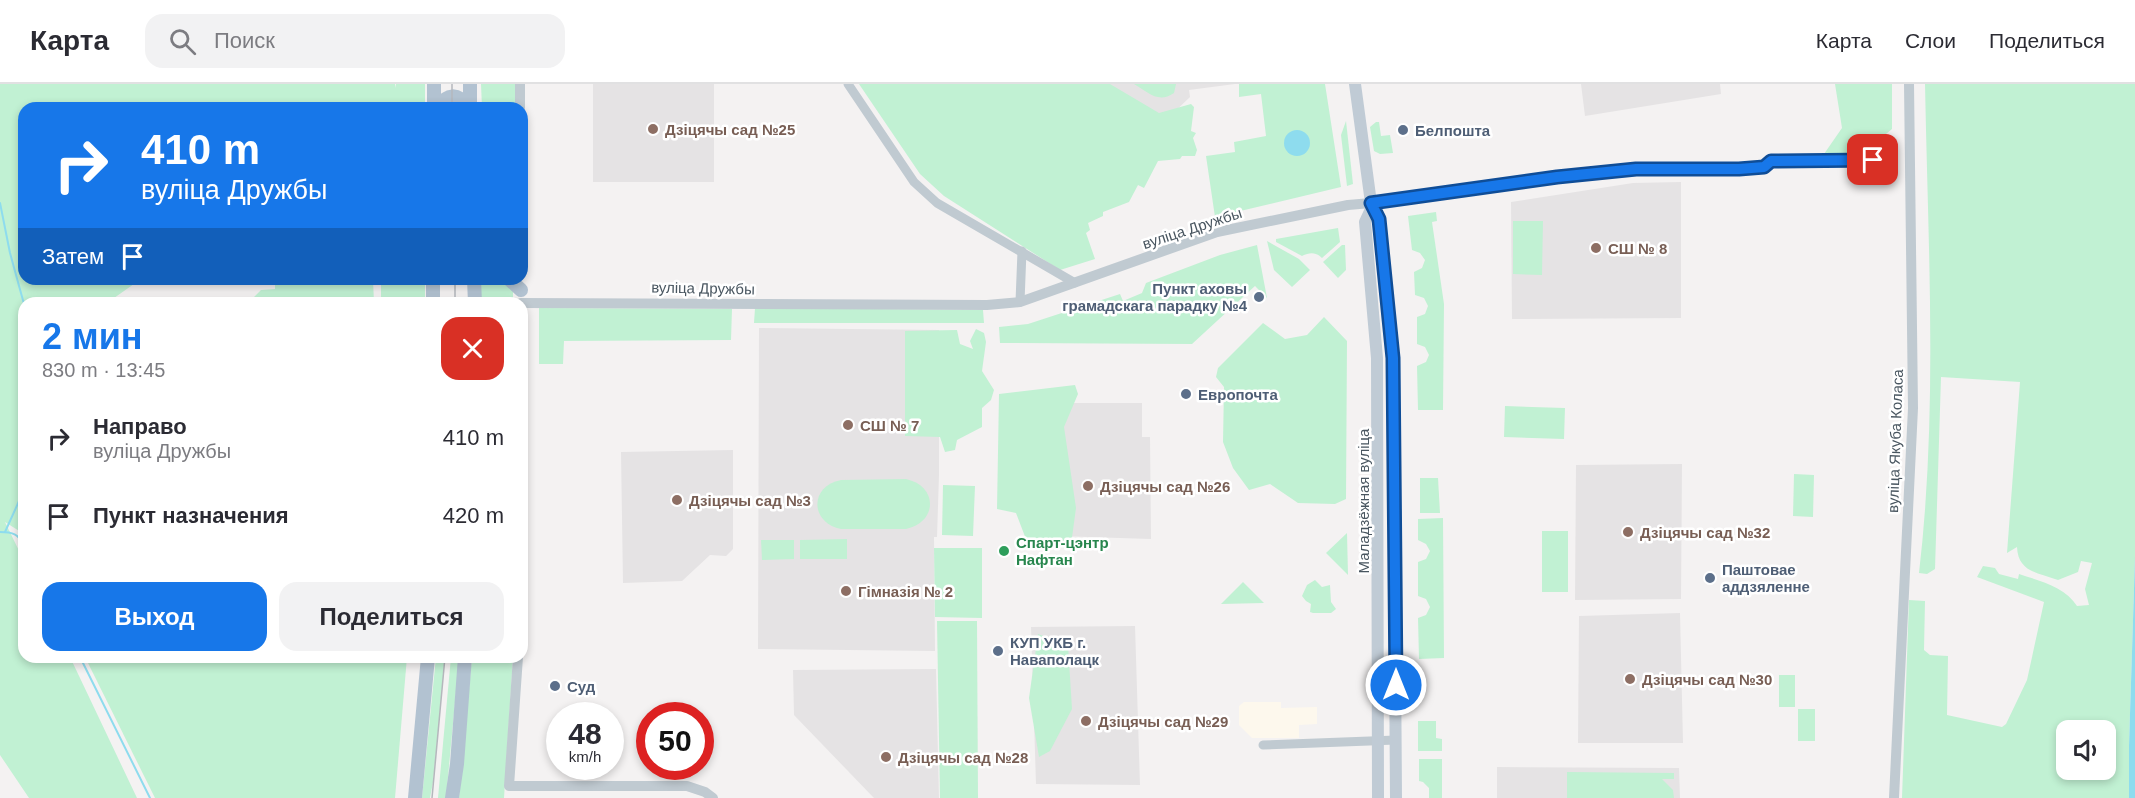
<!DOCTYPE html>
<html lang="ru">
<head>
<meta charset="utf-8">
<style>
	:root { --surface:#fff; --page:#f2f2f3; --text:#2b2b33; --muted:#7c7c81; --line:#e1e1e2; --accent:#1777e9 }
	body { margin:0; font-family:Helvetica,sans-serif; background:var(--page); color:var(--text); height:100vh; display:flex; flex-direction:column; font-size:22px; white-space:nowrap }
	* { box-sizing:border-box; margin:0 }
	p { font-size:20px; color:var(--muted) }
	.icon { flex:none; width:33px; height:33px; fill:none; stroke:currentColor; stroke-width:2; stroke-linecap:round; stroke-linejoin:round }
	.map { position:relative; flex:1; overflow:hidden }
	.drawer { position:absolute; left:18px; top:213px; width:510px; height:366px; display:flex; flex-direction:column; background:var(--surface); border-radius:18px; box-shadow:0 3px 9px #0003 }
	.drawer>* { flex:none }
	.hud { position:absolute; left:18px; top:18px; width:510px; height:183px; border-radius:18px; box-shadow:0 3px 9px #0003; background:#1777e9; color:#fff; overflow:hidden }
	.tools { position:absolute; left:2056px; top:636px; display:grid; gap:12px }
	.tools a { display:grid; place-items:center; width:60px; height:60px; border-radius:12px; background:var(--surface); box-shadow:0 3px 9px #0003; font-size:30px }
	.speed { position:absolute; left:546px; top:618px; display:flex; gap:12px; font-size:30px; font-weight:700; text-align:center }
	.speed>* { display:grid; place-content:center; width:78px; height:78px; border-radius:50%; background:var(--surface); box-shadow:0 3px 9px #0003; line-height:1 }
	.speed small { font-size:15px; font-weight:400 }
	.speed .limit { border:9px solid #d22; background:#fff; color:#111 }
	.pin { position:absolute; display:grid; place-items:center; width:51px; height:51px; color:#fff; margin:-26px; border-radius:12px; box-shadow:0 3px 9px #0006 }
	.me { position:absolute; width:66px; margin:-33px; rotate:0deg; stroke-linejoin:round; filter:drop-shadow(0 0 4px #0008) }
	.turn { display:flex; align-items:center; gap:21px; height:126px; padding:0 24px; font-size:27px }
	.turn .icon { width:78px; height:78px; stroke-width:2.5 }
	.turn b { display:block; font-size:42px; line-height:51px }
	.then { display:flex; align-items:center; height:57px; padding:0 24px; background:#0003; gap:12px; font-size:22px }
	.round { display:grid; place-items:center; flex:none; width:63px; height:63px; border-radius:18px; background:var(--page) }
	.summary { display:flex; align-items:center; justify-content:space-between; height:102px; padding:0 24px }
	h1 { font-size:36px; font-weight:700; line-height:45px; color:var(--accent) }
	.primary-button { display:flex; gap:12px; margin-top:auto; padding:12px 24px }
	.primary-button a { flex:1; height:69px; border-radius:18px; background:var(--accent); color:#fff; font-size:24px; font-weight:700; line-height:69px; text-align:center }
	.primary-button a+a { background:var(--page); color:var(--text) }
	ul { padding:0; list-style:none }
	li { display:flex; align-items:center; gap:18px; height:78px; padding:0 24px }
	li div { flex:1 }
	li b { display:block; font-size:22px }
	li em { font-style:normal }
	header { display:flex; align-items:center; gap:36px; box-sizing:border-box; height:84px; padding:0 30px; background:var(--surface); border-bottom:2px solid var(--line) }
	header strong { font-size:28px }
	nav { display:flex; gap:33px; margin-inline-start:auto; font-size:21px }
	.search { width:420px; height:54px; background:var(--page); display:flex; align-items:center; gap:15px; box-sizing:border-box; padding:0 21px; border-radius:18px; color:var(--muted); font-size:22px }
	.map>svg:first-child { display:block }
	.commercial { fill:#fdf8ed }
	.education { fill:#e5e3e4 }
	.green { fill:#c1f1d3; fill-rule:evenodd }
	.water { fill:#8edcee }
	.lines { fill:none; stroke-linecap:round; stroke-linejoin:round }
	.stream { stroke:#8edcee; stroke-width:2 }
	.minor { stroke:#c0cad1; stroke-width:9 }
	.tertiary { stroke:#c0cad1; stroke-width:10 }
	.secondary { stroke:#c0cbd5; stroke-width:12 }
	.primary { stroke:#b2c2d1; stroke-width:14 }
	.tram { stroke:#b4b7bc; stroke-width:1.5 }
	.route-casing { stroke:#0f4d97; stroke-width:15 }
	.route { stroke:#1777e9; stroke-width:10 }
	.education-dot { fill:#8d6e63; stroke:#fff; stroke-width:2 }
	.service-dot { fill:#5c6f8a; stroke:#fff; stroke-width:2 }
	.leisure-dot { fill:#2e9e5b; stroke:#fff; stroke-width:2 }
	.labels { text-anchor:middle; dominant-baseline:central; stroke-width:5; stroke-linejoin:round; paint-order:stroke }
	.education-label { font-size:15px; font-weight:bold; fill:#785e54; stroke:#fff; text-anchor:start }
	.service-label { font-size:15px; font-weight:bold; fill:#4e5e75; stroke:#fff; text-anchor:start }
	.street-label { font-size:15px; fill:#495660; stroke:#fff }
	.leisure-label { font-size:15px; font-weight:bold; fill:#27864d; stroke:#fff; text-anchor:start }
</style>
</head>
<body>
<header>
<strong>Карта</strong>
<div class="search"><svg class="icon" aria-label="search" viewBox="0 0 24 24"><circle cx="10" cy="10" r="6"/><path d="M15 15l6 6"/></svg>Поиск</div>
<nav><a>Карта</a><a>Слои</a><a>Поделиться</a></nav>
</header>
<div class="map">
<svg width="2135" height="714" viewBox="0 0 2135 714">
	<rect width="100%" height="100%" fill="#f4f2f2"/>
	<path class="commercial" d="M1244,618H1281V624L1317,623V640L1299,641V654H1252L1239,641V622Z"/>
	<g class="education">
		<rect x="593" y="0" width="121" height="98"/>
		<path d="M1093,0H1235L1189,6L1190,13L1170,32L1167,39Z"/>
		<path d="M1581,0H1720L1721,10L1585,32Z"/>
		<path d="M1681,98V234L1512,235L1511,118L1633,99Z"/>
		<path d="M759,244L939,246V391L937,453H934L935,567L758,565Z"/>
		<path d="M1023,319H1142V353H1150L1151,455L1026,451Z"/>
		<path d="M733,366V465L726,472L710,471L682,497L623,499L621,368Z"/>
		<path d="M1682,380L1681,515L1575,516L1576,381Z"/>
		<path d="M1680,529L1683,659H1578L1579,532Z"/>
		<path d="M1135,542L1140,701L1036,700L1031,543Z"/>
		<path d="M936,585L939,714H874L794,631L793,586Z"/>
		<path d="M1497,683L1679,684L1680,714H1497Z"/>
	</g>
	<g class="green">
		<path d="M0,0H395V4L396,0H425V24H24V195H141L107,219H24V450L5,438L24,477V573H70L137,714H29L0,671Z"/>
		<path d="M481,0H515V24H482Z"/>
		<path d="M859,0H1110L1159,29L1191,20L1194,23L1191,47L1196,49L1193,54L1197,66L1195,72H1182L1180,75L1158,77L1144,104L1138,101L1129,118L1103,128V132L1088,139L1090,146L1086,149L1095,175L1060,186L944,112L920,90Z"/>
		<path d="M1134,0H1176L1174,9C1158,20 1148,8 1134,0Z"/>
		<path d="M1239,0H1325L1341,103L1215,133L1206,72L1235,68L1234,58L1266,52L1261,10L1239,13Z"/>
		<path d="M1835,0H1892V45L1869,64V70H1824L1842,44Z"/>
		<path d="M1925,0H2135V473L2129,661V714H1902L1909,516L1925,517L1924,566L1930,571L1948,572L1947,631L2002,643L2006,640L2027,596L2044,518L1977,493L1983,482L1995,484L1999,490L2018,495L2019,490C2040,497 2065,503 2077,522L2089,521L2085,505L2092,479L2081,477L2078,488L2058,496C2038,489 2018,488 2017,463L2007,469L2020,298L1941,293L1935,485L1927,490L1919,489C1938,327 1928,162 1925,0ZM2067,646H2106V686H2067Z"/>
		<path d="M1346,37L1353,100L1347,102L1341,51Z"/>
		<path d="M1376,38H1379L1381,52L1390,51L1393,69L1380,70L1374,67L1370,43Z"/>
		<path d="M1436,128L1437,137L1432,138L1444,220L1443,326H1418L1417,282L1426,278L1429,271L1425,263L1417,260V233L1425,230L1428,222L1424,214L1415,211L1414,188L1422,184L1425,176L1420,169L1412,166L1408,132Z"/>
		<path d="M1513,137H1543L1542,191L1513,190Z"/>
		<path d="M1338,144L1340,158L1322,174C1316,168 1310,168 1302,172L1276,158V155Z"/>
		<path d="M1267,157L1299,175L1310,186L1292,203L1274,186Z"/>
		<path d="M1257,161L1267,214L1255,202L1192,260L1000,259L999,243L1028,240L1120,210L1123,217L1142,209L1146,199L1220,171Z"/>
		<path d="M1342,161H1345L1346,186L1338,194L1323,178Z"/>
		<path d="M275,195H373L374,219H248L261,206L275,205Z"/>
		<rect x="381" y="195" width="44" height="24"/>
		<path d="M479,195H502L513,206V219H480Z"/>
		<path d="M539,224L732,225L731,256L564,257L563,280H539Z"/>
		<path d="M755,224L983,226L984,239H754Z"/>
		<path d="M1324,233L1347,257L1346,415L1335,420L1298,419L1270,400L1249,406L1233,384L1223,358L1224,303L1216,293L1218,284L1263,239L1285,255L1307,251Z"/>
		<path d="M976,245L984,249L986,258L982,287L994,306L991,316L982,324V343L957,356L955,366L945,368L940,353L905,352V247L957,246L960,260L973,265L970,257Z"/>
		<path d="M1075,301L1078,310L1064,343L1076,424L1071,461L1029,463L1016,429L997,425L999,310Z"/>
		<path d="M1505,322L1565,324L1564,355L1504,353Z"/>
		<path d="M1794,390L1814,391L1813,433L1793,432Z"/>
		<path d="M1420,394H1438L1440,429H1420Z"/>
		<path d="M906,395C938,402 938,438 906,445H841C810,439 809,402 841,396Z"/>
		<path d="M943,401L975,402L973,452L942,451Z"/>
		<path d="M1443,434L1444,574L1419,575L1418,534L1426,531L1430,523L1426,515L1418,512V478L1426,475L1430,467L1426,460L1418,456V435Z"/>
		<rect x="1542" y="447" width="26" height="61"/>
		<path d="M1347,449L1348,491L1326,469Z"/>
		<path d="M847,455V475H800V456Z"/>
		<path d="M761,456H794V475L762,476Z"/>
		<path d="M934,464H982V534L935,533Z"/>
		<path d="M1315,496L1322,503L1330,501L1331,518L1336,525L1331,529H1313L1310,528L1311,520L1306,517L1302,512L1307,501Z"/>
		<path d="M1243,498L1264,519L1221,520Z"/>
		<path d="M937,537H977L978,714H940Z"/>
		<path d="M1038,550L1068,561L1072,625L1050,667L1039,673L1029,614Z"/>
		<path d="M85,573H407L395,714H155Z"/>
		<path d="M436,573H444V586L433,698L430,714H422Z"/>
		<path d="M451,573H458V586L446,714H438Z"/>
		<path d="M472,573H513L504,714H459Z"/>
		<rect x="1779" y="591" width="16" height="32"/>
		<rect x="1798" y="625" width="17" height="32"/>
		<path d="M1418,637H1436V654L1442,655V667H1418Z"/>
		<path d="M1419,675H1442V714H1429V704L1423,698L1419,697Z"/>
		<path d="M1567,688L1674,689V695H1662L1673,706L1674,714H1567Z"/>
	</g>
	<g class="water">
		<circle cx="1297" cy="59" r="13"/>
		<path d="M2135,473V714H2129V661Z"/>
	</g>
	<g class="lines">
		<g class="stream">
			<path d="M0,119L10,169L24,220"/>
			<path d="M0,448C13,448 18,450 24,461"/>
			<path d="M5,448L24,406"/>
			<path d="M80,573L150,714"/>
		</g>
		<g class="minor">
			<path d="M848,0L914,98L937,119L1075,199"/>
			<path d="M1371,119L1557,93L1636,85H1739L1763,83L1771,77L1873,76"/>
			<path d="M1020,218L1022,167"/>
			<path d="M1263,661L1396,656"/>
		</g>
		<g class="tertiary">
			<path d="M520,24V0"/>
			<path d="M521,219L987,221L1020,218L1217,148L1348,121L1371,119"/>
			<path d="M522,368V384"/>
			<path d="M518,573L509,702H687L705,708L713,714"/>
			<path d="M1894,714L1913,324L1909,0"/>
		</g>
		<g class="secondary">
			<path d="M1355,0L1371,119L1379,135L1393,274L1396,714"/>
			<path d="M1372,123L1365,138L1377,274L1378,714"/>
		</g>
		<g class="primary">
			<path d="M434,24V0"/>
			<path d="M435,24C448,10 457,7 469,24"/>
			<path d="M470,24V0"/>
			<path d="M474,195L475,219"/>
			<path d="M509,195L521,206"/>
			<path d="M433,219V195"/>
			<path d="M415,714L428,573"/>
			<path d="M452,714L457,680L465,573"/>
		</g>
		<g class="tram">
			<path d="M452,0V24"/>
			<path d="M455,219V195"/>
			<path d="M432,714L445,573"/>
		</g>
	</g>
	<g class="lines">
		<defs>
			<path id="route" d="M1396,601L1393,274L1379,135L1371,119L1557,93L1636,85H1739L1764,83L1771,77L1873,76"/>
		</defs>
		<use href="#route" class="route-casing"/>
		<use href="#route" class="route"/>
	</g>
	<g class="education-dot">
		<circle cx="653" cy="45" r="6"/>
		<circle cx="1596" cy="164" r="6"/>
		<circle cx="848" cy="341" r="6"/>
		<circle cx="1088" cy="402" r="6"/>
		<circle cx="677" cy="416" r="6"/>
		<circle cx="1628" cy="448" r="6"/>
		<circle cx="846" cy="507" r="6"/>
		<circle cx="1630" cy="595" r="6"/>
		<circle cx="1086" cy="637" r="6"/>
		<circle cx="886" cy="673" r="6"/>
	</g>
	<g class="service-dot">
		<circle cx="1403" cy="46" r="6"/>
		<circle cx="1259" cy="213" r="6"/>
		<circle cx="1186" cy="310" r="6"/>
		<circle cx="1710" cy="494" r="6"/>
		<circle cx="998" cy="567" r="6"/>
		<circle cx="555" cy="602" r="6"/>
	</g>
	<circle class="leisure-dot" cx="1004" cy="467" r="6"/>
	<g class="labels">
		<g class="education-label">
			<text x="665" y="45">Дзіцячы сад №25</text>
			<text x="1608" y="164">СШ № 8</text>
			<text x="860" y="341">СШ № 7</text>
			<text x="1100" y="402">Дзіцячы сад №26</text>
			<text x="689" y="416">Дзіцячы сад №3</text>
			<text x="1640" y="448">Дзіцячы сад №32</text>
			<text x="858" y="507">Гімназія № 2</text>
			<text x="1642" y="595">Дзіцячы сад №30</text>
			<text x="1098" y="637">Дзіцячы сад №29</text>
			<text x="898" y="673">Дзіцячы сад №28</text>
		</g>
		<g class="service-label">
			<text x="1415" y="46">Белпошта</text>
			<text x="1247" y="204" text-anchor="end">Пункт аховы<tspan x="1247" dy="17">грамадскага парадку №4</tspan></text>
			<text x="1198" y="310">Европочта</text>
			<text x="1722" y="485">Паштовае<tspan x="1722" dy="17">аддзяленне</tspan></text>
			<text x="1010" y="558">КУП УКБ г.<tspan x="1010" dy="17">Наваполацк</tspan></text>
			<text x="567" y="602">Суд</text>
		</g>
		<g class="street-label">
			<text transform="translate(1192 144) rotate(-18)">вуліца Дружбы</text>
			<text transform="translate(703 204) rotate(1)">вуліца Дружбы</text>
			<text transform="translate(1895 357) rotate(-88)">вуліца Якуба Коласа</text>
			<text transform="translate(1363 417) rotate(-90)">Маладзёжная вуліца</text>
		</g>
		<g class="leisure-label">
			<text x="1016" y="458">Спарт-цэнтр<tspan x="1016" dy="17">Нафтан</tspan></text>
		</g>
	</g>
</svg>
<div class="tools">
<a><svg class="icon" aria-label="sound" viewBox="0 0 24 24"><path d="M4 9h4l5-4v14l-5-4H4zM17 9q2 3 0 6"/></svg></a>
</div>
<div class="speed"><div>48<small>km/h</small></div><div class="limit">50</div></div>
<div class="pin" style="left:1873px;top:76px;background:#d93025"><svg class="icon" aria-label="arrive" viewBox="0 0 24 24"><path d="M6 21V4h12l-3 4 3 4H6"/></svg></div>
<svg class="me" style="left:1396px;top:601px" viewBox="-20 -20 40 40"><circle r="17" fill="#1777e9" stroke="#fff" stroke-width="3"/><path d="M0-11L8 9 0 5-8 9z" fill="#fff"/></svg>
<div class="hud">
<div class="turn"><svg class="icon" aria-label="right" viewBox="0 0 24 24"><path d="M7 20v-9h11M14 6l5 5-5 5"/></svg><div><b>410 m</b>вуліца Дружбы</div></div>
<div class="then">Затем<svg class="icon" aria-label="arrive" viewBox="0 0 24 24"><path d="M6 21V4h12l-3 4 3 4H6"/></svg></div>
</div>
<section class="drawer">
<div class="summary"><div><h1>2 мин</h1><p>830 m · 13:45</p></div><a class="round" style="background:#d93025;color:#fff"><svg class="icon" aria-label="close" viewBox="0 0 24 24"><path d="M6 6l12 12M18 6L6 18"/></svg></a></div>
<ul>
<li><svg class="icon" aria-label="right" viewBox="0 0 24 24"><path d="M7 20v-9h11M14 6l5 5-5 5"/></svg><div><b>Направо</b><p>вуліца Дружбы</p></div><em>410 m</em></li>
<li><svg class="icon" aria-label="arrive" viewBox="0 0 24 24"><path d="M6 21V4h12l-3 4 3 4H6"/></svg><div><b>Пункт назначения</b></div><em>420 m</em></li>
</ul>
<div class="primary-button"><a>Выход</a><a>Поделиться</a></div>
</section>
</div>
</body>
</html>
